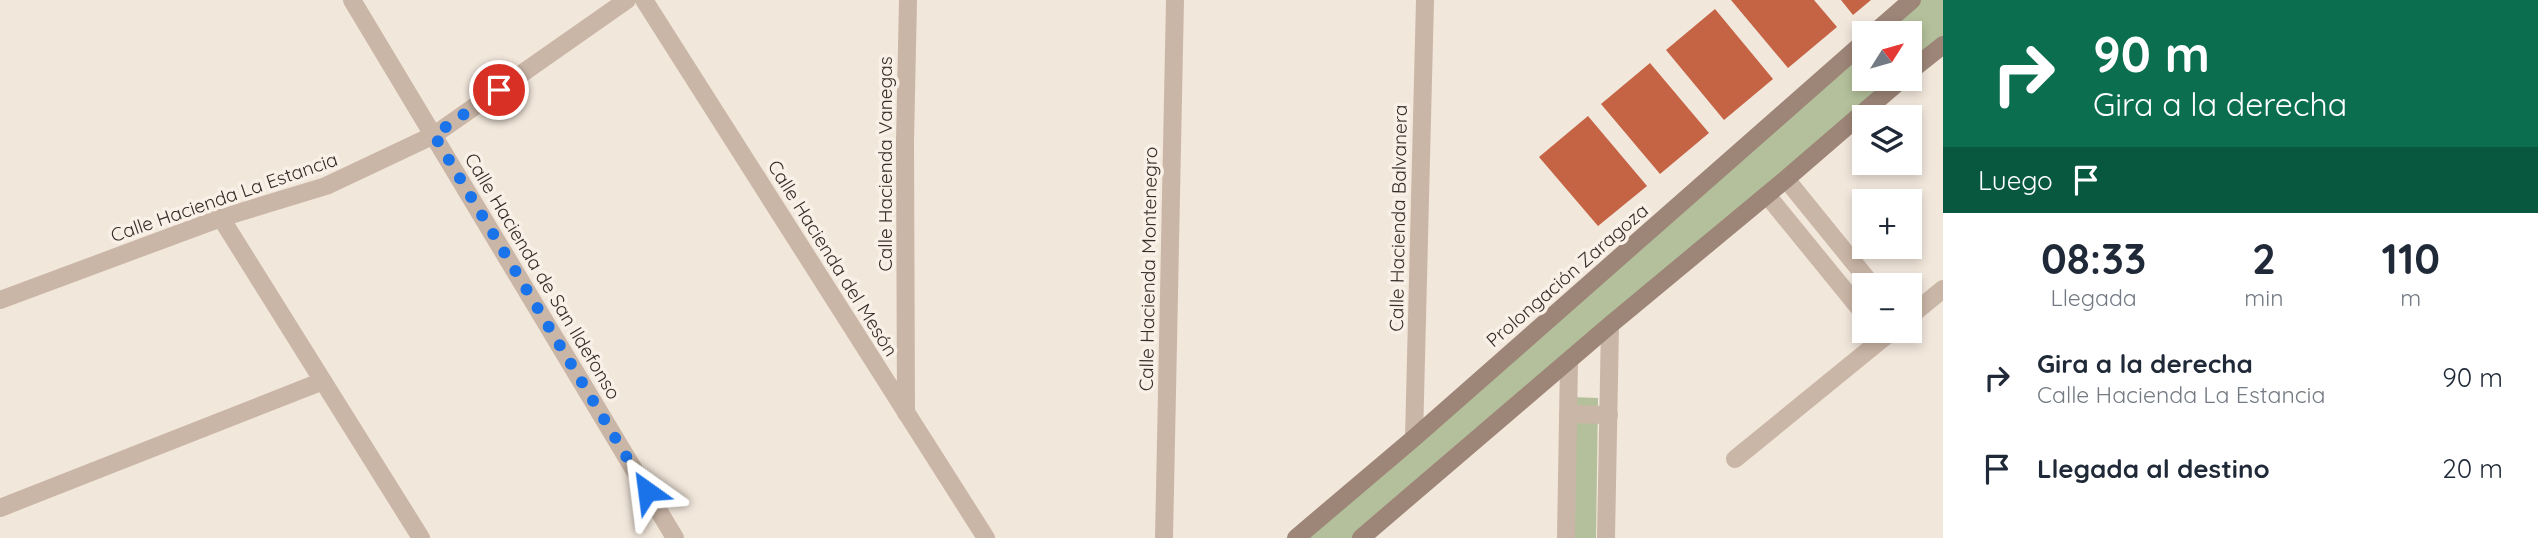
<!DOCTYPE html>
<html lang="es">
<head>
<meta charset="utf-8">
<style>
	:root { --surface:#fff; --page:#f6f6f7; --text:#1f2937; --muted:#747a83 }
	body { margin:0; font-family:Quicksand,sans-serif; background:var(--page); color:var(--text); height:100vh; display:flex; flex-direction:column; font-size:26px; white-space:nowrap }
	* { box-sizing:border-box; margin:0 }
	p { font-size:23px; color:var(--muted) }
	.icon { flex:none; width:38px; height:38px; fill:none; stroke:currentColor; stroke-width:2; stroke-linecap:round; stroke-linejoin:round }
	.map { position:relative; flex:1; overflow:hidden }
	.drawer { display:flex; flex-direction:column; background:var(--surface); width:595px }
	.drawer>* { flex:none }
	.guide { background:#0b6e4f; color:#fff; overflow:hidden }
	.needle { width:46px; rotate:53deg }
	.controls { position:absolute; left:1852px; top:21px; display:grid; gap:14px }
	.controls a { display:grid; place-items:center; width:70px; height:70px; border-radius:0px; background:var(--surface); box-shadow:0 4px 10px #0003; font-size:35px }
	.pin { position:absolute; display:grid; place-items:center; width:60px; height:60px; color:#fff; margin:-30px; border:4px solid #fff; border-radius:50%; box-shadow:0 2px 7px #0007 }
	.me { position:absolute; width:77px; margin:-38px; rotate:329deg; stroke-linejoin:round; filter:drop-shadow(0 0 5px #0008) }
	.turn { display:flex; align-items:center; gap:24px; height:147px; padding:0 35px; font-size:32px }
	.turn .icon { width:91px; height:91px; stroke-width:2.5 }
	.turn b { display:block; font-size:49px; line-height:60px }
	.then { display:flex; align-items:center; height:66px; padding:0 35px; background:#0003; gap:14px; font-size:26px }
	.eta { display:flex; justify-content:space-evenly; align-items:center; height:119px; text-align:center }
	.eta b { font-size:42px; font-weight:800; line-height:49px }
	ul { padding:0; list-style:none }
	li { display:flex; align-items:center; gap:21px; height:91px; padding:0 35px }
	li div { flex:1 }
	li b { display:block; font-size:26px }
	li em { font-style:normal }
	main { display:flex; flex:1; min-height:0 }
	.map>svg:first-child { display:block }
	.green { fill:#b4c09b }
	.building { fill:#c56345 }
	.lines { fill:none; stroke-linecap:round; stroke-linejoin:round }
	.street { stroke:#cab6a7; stroke-width:18 }
	.secondary { stroke:#9d8578; stroke-width:18 }
	.route { stroke:#1a73e8; stroke-width:12; stroke-dasharray:0 21.6 }
	.labels { text-anchor:middle; dominant-baseline:central; stroke-width:7; stroke-linejoin:round; paint-order:stroke }
	.street-label { font-size:19px; fill:#362c28; stroke:#f9f1e7 }
</style>
</head>
<body>
<main>
<div class="map">
<svg width="1943" height="538" viewBox="0 0 1943 538">
	<rect width="100%" height="100%" fill="#f2e7db"/>
	<g class="green">
		<path d="M1912,0H1943V45L1909,72V33H1874Z"/>
		<path d="M1864,42V79H1902L1361,538H1296Z"/>
		<path d="M1571,397L1598,398L1596,538H1569Z"/>
	</g>
	<g class="building">
		<path d="M1731,0H1814L1837,27L1788,68Z"/>
		<path d="M1841,0H1871L1853,15Z"/>
		<path d="M1715,9L1773,79L1724,120L1666,50Z"/>
		<path d="M1650,63L1709,133L1660,174L1601,104Z"/>
		<path d="M1588,116L1647,186L1598,226L1539,157Z"/>
	</g>
	<g class="lines">
		<g class="street">
			<path d="M352,0L675,538"/>
			<path d="M644,0L986,538"/>
			<path d="M1786,179L1872,285"/>
			<path d="M1767,195L1864,314"/>
			<path d="M221,218L421,538"/>
			<path d="M0,300L221,218L326,186L434,135L627,0"/>
			<path d="M1909,317L1943,289"/>
			<path d="M906,413L905,141L908,0"/>
			<path d="M1568,414L1609,415"/>
			<path d="M1414,438L1425,0"/>
			<path d="M1735,459L1892,331"/>
			<path d="M0,508L323,381"/>
			<path d="M1164,538L1175,0"/>
			<path d="M1566,538L1569,361"/>
			<path d="M1606,538L1610,325"/>
		</g>
		<g class="secondary">
			<path d="M1874,33L1912,0"/>
			<path d="M1909,72L1943,45"/>
			<path d="M1296,538L1414,438L1864,42"/>
			<path d="M1361,538L1610,325L1786,179L1902,79"/>
		</g>
	</g>
	<g class="lines">
		<path class="route" d="M499,90L434,135L647,491"/>
	</g>
	<g class="labels">
		<g class="street-label">
			<text transform="translate(885 164) rotate(-90)">Calle Hacienda Vanegas</text>
			<text transform="translate(224 197) rotate(-19)">Calle Hacienda La Estancia</text>
			<text transform="translate(1398 218) rotate(-89)">Calle Hacienda Balvanera</text>
			<text transform="translate(833 258) rotate(58)">Calle Hacienda del Mesón</text>
			<text transform="translate(1148 269) rotate(-89)">Calle Hacienda Montenegro</text>
			<text transform="translate(1567 275) rotate(-41)">Prolongación Zaragoza</text>
			<text transform="translate(543 276) rotate(59)">Calle Hacienda de San Ildefonso</text>
		</g>
	</g>
</svg>
<div class="controls">
<a><svg class="needle" viewBox="-14 -14 28 28"><path d="M0-13l5 13h-10z" fill="#e53935"/><path d="M0 13l5-13h-10z" fill="#747a83"/></svg></a>
<a><svg class="icon" aria-label="layers" viewBox="0 0 24 24"><path d="M12 4l9 5-9 5-9-5zM3 14l9 5 9-5"/></svg></a>
<a>+</a>
<a>−</a>
</div>
<div class="pin" style="left:499px;top:90px;background:#d93025"><svg class="icon" aria-label="arrive" viewBox="0 0 24 24"><path d="M6 21V4h12l-3 4 3 4H6"/></svg></div>
<svg class="me" style="left:647px;top:491px" viewBox="-20 -20 40 40"><path d="M0-17L14 15 0 8-14 15z" fill="#1a73e8" stroke="#fff" stroke-width="4"/></svg>
</div>
<section class="drawer">
<div class="guide">
<div class="turn"><svg class="icon" aria-label="right" viewBox="0 0 24 24"><path d="M7 20v-9h11M14 6l5 5-5 5"/></svg><div><b>90 m</b>Gira a la derecha</div></div>
<div class="then">Luego<svg class="icon" aria-label="arrive" viewBox="0 0 24 24"><path d="M6 21V4h12l-3 4 3 4H6"/></svg></div>
</div>
<div class="eta">
<div><b>08:33</b><p>Llegada</p></div>
<div><b>2</b><p>min</p></div>
<div><b>110</b><p>m</p></div>
</div>
<ul>
<li><svg class="icon" aria-label="right" viewBox="0 0 24 24"><path d="M7 20v-9h11M14 6l5 5-5 5"/></svg><div><b>Gira a la derecha</b><p>Calle Hacienda La Estancia</p></div><em>90 m</em></li>
<li><svg class="icon" aria-label="arrive" viewBox="0 0 24 24"><path d="M6 21V4h12l-3 4 3 4H6"/></svg><div><b>Llegada al destino</b></div><em>20 m</em></li>
</ul>
</section>
</main>
</body>
</html>
